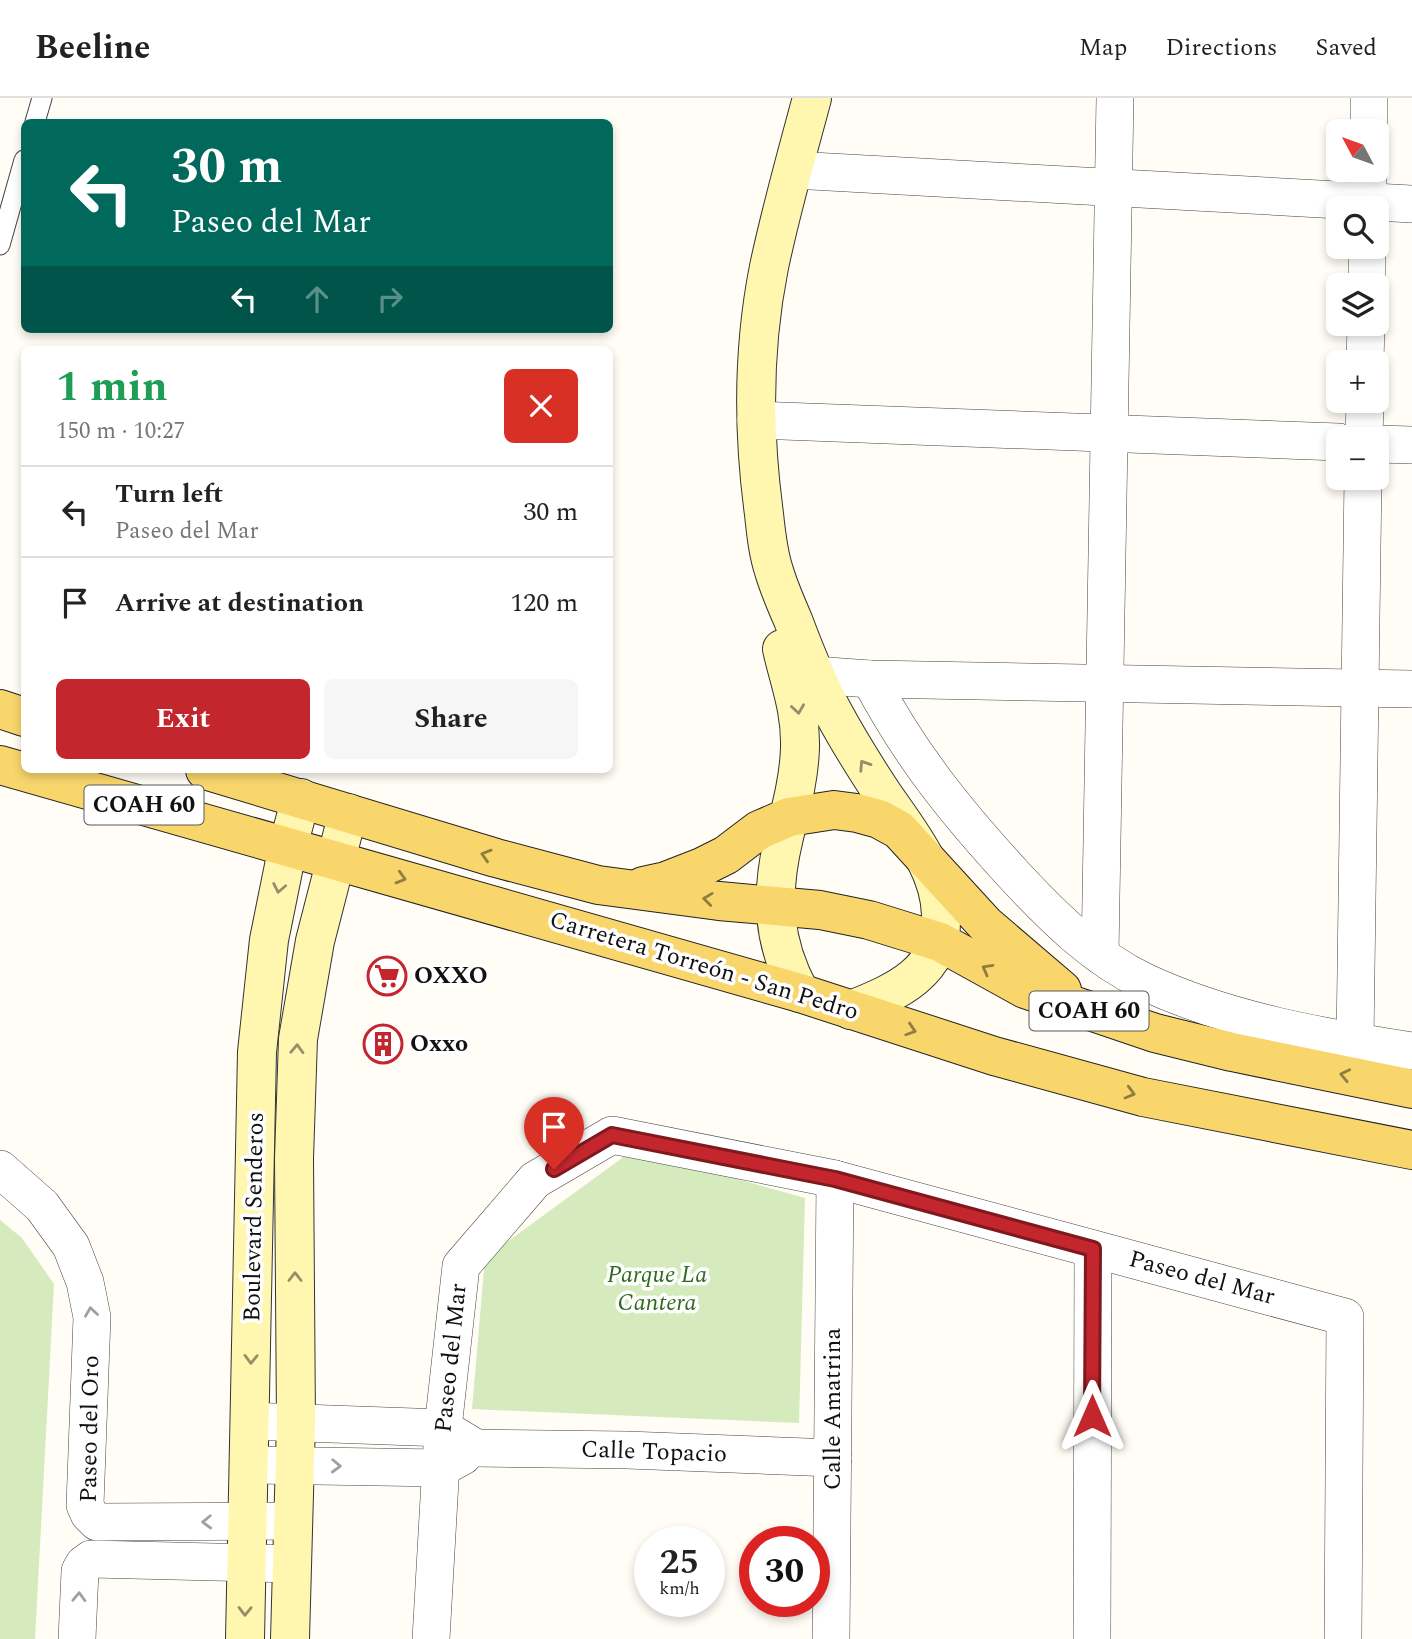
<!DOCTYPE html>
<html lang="en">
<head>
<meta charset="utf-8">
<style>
	:root { --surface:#fff; --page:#f6f6f6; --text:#222; --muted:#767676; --line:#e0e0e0; --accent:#c4262e }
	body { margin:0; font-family:Spectral,serif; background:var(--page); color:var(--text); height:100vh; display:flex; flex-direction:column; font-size:26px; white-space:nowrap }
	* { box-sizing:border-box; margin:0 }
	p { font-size:23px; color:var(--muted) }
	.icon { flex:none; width:38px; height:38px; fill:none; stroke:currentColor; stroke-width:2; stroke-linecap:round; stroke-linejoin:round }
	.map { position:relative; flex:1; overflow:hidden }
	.side { position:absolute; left:21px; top:248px; width:592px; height:427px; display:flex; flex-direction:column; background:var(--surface); border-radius:10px; box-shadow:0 4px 10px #0003 }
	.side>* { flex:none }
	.guide { position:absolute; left:21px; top:21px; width:592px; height:214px; border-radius:10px; box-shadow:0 4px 10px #0003; background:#00695c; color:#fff; overflow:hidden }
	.needle { width:46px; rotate:311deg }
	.controls { position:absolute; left:1326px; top:21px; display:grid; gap:14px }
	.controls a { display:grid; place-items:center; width:63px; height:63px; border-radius:10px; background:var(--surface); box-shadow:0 4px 10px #0003; font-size:35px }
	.speed { position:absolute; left:634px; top:1428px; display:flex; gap:14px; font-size:35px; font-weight:700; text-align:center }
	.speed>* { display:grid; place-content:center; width:91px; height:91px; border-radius:50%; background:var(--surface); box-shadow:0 4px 10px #0003; line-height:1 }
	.speed small { font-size:18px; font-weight:400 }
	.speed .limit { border:10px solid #d22; background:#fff; color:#111 }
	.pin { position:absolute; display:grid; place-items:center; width:60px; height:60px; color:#fff; margin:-72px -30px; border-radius:50% 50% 50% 0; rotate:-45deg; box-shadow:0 0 7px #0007 }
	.pin .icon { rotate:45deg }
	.me { position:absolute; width:77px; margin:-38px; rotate:0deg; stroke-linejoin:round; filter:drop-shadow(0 0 5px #0008) }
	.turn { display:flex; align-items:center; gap:24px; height:147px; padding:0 35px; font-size:32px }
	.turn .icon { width:91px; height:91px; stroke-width:2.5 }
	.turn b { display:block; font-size:49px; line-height:60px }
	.lanes { display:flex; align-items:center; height:66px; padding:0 35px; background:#0003; justify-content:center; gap:35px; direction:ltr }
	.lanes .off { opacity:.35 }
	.round { display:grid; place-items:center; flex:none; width:74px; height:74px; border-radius:10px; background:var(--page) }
	.summary { display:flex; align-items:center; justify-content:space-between; height:119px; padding:0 35px }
	h1 { font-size:42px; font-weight:700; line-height:52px; color:#1e9e55 }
	.primary-button { display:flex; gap:14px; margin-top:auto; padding:14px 35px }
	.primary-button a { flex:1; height:80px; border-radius:10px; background:var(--accent); color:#fff; font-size:28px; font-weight:700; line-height:80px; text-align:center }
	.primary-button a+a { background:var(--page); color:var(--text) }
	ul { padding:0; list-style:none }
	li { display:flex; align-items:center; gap:21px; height:91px; padding:0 35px; border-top:2px solid var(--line) }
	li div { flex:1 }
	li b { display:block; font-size:26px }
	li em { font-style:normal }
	header { display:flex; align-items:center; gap:42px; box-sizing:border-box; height:98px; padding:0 35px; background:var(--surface); border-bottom:2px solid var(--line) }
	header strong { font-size:33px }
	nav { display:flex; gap:38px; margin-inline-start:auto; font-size:24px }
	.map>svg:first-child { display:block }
	.green { fill:#d5ebbd }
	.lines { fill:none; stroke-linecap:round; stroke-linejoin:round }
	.service-casing { stroke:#444; stroke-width:21 }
	.minor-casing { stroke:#444; stroke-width:38 }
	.secondary-casing { stroke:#333; stroke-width:40 }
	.primary-casing { stroke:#222; stroke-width:40 }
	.service { stroke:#fff; stroke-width:19 }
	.minor { stroke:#fff; stroke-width:37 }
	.secondary { stroke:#fff6b0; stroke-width:38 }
	.primary { stroke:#f9d66b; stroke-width:38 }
	.oneway { stroke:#948f68 }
	.oneway2 { stroke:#917d42 }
	.oneway3 { stroke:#a0a0a0 }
	.route-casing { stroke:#7f191e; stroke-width:18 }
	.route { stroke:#c4262e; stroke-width:12 }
	.labels { text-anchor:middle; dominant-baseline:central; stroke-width:7; stroke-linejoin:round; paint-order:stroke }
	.shield { fill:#fff; stroke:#585858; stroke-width:2 }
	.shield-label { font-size:23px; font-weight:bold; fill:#111 }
	.street-label { font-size:24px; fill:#111; stroke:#fff }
	.poi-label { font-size:24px; font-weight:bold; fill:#111; stroke:#fff; text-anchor:start }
	.park-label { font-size:24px; font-style:italic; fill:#2f6b1f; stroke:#fff }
</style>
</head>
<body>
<header>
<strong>Beeline</strong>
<nav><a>Map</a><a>Directions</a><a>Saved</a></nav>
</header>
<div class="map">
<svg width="1412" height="1541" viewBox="0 0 1412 1541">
	<rect width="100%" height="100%" fill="#fffdf5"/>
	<g class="green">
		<path d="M633,1052L805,1100L799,1325L472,1311L485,1160Z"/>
		<path d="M0,1122L22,1140L54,1186L35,1541H0Z"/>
	</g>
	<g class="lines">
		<defs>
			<g id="service">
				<path d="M35,24L42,0"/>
				<path d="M0,147L24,62"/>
			</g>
			<g id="minor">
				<path d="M1369,33V0"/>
				<path d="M793,72L1412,106"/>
				<path d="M1368,110V72"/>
				<path d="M1367,187V149"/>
				<path d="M1365,264L1366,226"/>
				<path d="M756,322L1339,344"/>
				<path d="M1364,341L1365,303"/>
				<path d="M1377,346L1412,347"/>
				<path d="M814,577L870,581L1412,591"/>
				<path d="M870,581C910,657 956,714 1014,777C1052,818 1094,860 1145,884C1229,923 1322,939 1412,953"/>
				<path d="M1100,857L1115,0"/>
				<path d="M1355,944L1363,380"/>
				<path d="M0,1071L42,1108L71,1148L85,1184L92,1219L85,1407L89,1416L97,1424L293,1423"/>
				<path d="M250,1323L443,1330L476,1350L627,1352L833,1360"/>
				<path d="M249,1367L441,1370L463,1358"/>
				<path d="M77,1541L80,1473L84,1466L91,1461L292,1466"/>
				<path d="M431,1541L443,1330L461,1168L535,1082L612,1037L835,1081L1345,1219L1343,1541"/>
				<path d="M831,1541L835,1081"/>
				<path d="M1092,1541L1093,1151"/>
			</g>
			<g id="secondary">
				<path d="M812,0C797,56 781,112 769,169C753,249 753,335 764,416C766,435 768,455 774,473C779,490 786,506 793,522C805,554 817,585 833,614C848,642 865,669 882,695C907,732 940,770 941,817C944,874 896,894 851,912"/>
				<path d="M782,551C790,586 801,612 800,650C799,681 791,710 784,739C770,797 772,843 800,895"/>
				<path d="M245,1541L257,954L269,842L288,748L301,700"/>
				<path d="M290,1541L296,1324L294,1060L298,941L315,843L348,715"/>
			</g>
			<g id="primary">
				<path d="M0,611L24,619"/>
				<path d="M0,667L800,895L994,958L1143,999L1412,1052"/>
				<path d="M205,672L496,760L598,787L719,803L820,812L869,822L940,844L1025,891L1155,935L1232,954L1412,991"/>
				<path d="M643,788L666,783L702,769L726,757L759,732L789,719L834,712L857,715L879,721L899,732L986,827L1062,892"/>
			</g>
		</defs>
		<use href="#service" class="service-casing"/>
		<use href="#minor" class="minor-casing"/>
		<use href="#secondary" class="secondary-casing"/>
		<use href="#primary" class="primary-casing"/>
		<use href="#service" class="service"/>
		<use href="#minor" class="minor"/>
		<use href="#secondary" class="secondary"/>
		<use href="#primary" class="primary"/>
	</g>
	<defs><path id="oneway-chevron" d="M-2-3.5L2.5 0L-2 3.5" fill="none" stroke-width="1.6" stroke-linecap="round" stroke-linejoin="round" transform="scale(1.75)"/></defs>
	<g class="oneway">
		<use href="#oneway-chevron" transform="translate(798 611) rotate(82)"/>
		<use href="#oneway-chevron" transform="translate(864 667) rotate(-123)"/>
		<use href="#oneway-chevron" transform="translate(279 790) rotate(101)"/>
		<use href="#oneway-chevron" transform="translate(297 951) rotate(-88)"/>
		<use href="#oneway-chevron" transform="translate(295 1179) rotate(-90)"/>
		<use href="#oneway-chevron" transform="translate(251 1261) rotate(91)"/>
		<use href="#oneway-chevron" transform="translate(245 1513) rotate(91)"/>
	</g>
	<g class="oneway2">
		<use href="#oneway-chevron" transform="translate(486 757) rotate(-163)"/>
		<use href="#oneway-chevron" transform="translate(401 780) rotate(16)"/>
		<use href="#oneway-chevron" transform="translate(708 801) rotate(-173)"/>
		<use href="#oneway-chevron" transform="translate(987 871) rotate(-151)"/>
		<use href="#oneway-chevron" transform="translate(911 932) rotate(18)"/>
		<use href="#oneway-chevron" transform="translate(1345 977) rotate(-168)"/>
		<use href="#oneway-chevron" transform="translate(1130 995) rotate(15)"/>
	</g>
	<g class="oneway3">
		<use href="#oneway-chevron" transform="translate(91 1214) rotate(-98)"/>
		<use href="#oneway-chevron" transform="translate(336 1368) rotate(2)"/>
		<use href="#oneway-chevron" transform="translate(207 1424) rotate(178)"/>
		<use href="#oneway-chevron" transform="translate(79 1499) rotate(-88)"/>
	</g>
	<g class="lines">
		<defs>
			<path id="route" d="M554,1071L612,1037L835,1081L1093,1151L1092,1318"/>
		</defs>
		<use href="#route" class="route-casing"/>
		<use href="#route" class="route"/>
	</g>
	<defs>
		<symbol id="supermarket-ring" viewBox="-11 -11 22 22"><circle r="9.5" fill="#fff" stroke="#c4262e" stroke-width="1.5"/><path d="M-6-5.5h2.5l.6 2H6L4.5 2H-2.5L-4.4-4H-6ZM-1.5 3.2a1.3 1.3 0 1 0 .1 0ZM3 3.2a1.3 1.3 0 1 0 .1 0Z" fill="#c4262e"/></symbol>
		<symbol id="building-ring" viewBox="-11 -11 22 22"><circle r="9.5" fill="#fff" stroke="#c4262e" stroke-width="1.5"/><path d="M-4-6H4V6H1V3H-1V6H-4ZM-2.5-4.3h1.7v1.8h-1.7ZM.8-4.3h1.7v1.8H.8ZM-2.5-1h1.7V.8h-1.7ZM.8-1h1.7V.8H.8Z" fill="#c4262e"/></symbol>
	</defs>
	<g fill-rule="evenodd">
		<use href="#supermarket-ring" x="365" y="856" width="44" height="44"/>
		<use href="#building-ring" x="361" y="924" width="44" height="44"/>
	</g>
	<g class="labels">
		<g class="shield">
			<rect x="84.5" y="687.5" width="119" height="39" rx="5"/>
			<rect x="1029.5" y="893.5" width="119" height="39" rx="5"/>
		</g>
		<g class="shield-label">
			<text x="144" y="707">COAH 60</text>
			<text x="1089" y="913">COAH 60</text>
		</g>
		<g class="street-label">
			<text transform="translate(704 868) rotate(17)">Carretera Torreón - San Pedro</text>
			<text transform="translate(254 1119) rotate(-89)">Boulevard Senderos</text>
			<text transform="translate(1202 1180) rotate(15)">Paseo del Mar</text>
			<text transform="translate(451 1260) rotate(-84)">Paseo del Mar</text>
			<text transform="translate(833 1311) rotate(-90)">Calle Amatrina</text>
			<text transform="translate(90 1331) rotate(-89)">Paseo del Oro</text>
			<text transform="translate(654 1354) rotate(2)">Calle Topacio</text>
		</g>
		<g class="poi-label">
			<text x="414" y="878">OXXO</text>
			<text x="410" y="946">Oxxo</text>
		</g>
		<g class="park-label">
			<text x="657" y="1177">Parque La<tspan x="657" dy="28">Cantera</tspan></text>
		</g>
	</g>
</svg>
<div class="controls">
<a><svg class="needle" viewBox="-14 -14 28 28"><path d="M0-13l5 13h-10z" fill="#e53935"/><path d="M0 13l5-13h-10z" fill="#767676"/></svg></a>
<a><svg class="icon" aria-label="search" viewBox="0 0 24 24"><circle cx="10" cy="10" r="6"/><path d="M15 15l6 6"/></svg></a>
<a><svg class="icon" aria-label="layers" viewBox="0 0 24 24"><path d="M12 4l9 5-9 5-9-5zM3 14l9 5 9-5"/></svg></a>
<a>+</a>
<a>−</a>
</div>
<div class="speed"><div>25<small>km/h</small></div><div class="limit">30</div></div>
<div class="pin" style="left:554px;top:1071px;background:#d93025"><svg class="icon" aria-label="arrive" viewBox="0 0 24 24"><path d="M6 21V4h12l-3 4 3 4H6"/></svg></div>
<svg class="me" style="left:1092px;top:1318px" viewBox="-20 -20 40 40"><path d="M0-17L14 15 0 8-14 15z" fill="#c4262e" stroke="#fff" stroke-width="4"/></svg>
<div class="guide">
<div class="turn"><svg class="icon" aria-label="left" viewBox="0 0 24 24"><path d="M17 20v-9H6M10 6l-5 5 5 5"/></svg><div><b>30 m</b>Paseo del Mar</div></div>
<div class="lanes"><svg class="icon" aria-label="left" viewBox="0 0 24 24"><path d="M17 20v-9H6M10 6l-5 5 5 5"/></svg><svg class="icon off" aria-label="ahead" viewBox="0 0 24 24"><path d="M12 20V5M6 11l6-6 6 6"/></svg><svg class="icon off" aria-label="right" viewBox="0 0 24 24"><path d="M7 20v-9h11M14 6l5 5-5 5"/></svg></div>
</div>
<section class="side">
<div class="summary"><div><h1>1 min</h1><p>150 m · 10:27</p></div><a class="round" style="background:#d93025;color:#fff"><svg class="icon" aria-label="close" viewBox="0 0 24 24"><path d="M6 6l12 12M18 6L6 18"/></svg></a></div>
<ul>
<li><svg class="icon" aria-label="left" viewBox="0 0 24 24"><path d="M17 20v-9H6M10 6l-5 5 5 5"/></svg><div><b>Turn left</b><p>Paseo del Mar</p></div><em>30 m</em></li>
<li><svg class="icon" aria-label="arrive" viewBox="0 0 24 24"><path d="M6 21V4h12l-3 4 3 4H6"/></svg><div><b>Arrive at destination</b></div><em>120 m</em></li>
</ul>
<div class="primary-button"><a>Exit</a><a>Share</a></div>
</section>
</div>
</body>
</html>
